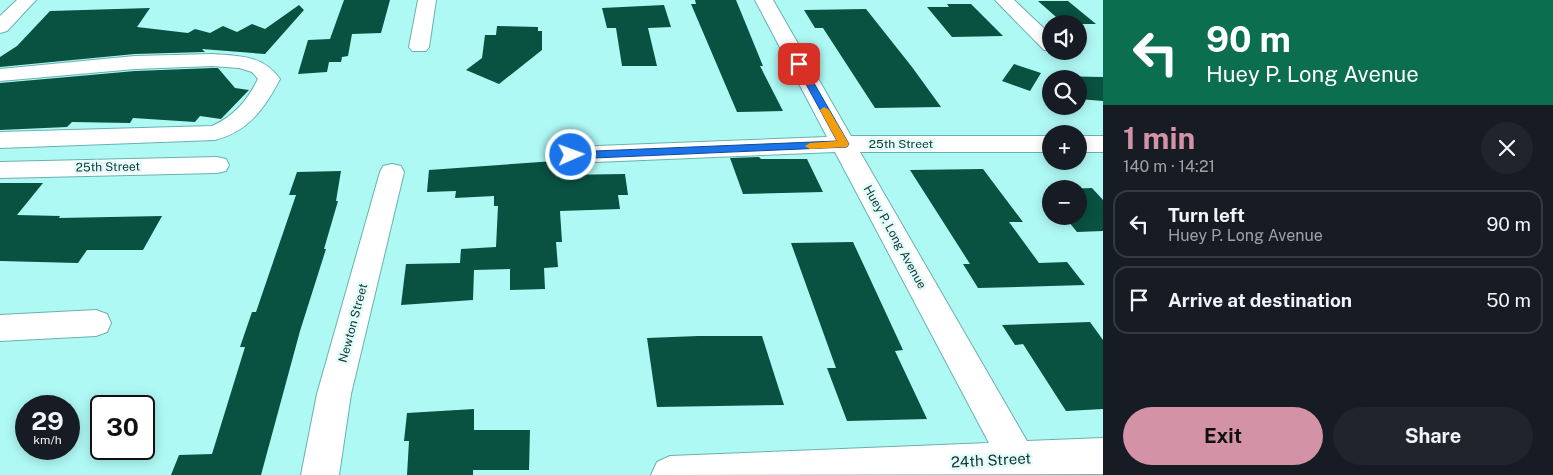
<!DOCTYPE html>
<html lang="en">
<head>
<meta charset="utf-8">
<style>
	:root { --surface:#171b24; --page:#20242c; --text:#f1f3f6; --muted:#9ea1a6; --line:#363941; --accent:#d392a6 }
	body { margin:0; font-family:"Public Sans",sans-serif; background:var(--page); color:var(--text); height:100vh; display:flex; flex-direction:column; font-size:19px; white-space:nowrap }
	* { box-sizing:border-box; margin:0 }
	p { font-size:16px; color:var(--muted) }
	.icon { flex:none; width:28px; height:28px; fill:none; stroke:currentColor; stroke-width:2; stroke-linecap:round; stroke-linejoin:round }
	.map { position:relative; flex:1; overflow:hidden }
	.drawer { display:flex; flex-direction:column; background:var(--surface); width:450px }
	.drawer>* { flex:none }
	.top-card { background:#0b6e4f; color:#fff; overflow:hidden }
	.controls { position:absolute; left:1042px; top:15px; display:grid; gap:10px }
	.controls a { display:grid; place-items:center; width:45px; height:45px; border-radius:50%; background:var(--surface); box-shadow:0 2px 12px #0003; font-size:25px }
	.speed { position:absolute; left:15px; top:395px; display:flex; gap:10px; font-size:25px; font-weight:700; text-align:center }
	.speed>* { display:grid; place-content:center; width:65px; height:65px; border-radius:50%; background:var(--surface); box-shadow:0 2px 12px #0003; line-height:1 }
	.speed small { font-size:12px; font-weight:400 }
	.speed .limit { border:2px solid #111; border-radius:8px; background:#fff; color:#111 }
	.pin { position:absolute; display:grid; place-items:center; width:42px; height:42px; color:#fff; margin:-21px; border-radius:10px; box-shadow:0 2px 8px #0006 }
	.me { position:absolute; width:55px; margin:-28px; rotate:88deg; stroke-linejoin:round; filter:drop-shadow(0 0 4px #0008) }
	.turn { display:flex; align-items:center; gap:18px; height:105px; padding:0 20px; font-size:22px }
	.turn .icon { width:65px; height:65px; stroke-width:2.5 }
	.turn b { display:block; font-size:35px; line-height:42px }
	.round { display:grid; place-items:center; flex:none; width:52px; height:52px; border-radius:26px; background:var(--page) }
	.summary { display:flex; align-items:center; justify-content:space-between; height:85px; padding:0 20px }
	h1 { font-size:30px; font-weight:700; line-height:38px; color:var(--accent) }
	.cta { display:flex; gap:10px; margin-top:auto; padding:10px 20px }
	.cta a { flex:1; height:58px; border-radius:30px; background:var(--accent); color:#111; font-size:20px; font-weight:700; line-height:58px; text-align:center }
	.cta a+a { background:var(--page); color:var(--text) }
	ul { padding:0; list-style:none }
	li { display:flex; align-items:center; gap:15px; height:68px; margin:0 10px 8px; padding:0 10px; border:2px solid var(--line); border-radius:15px }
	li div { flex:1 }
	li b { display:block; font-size:19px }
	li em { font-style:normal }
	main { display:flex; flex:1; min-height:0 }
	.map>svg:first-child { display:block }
	.building { fill:#095141 }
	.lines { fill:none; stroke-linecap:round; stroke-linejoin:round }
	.minor-casing { stroke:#69b1ae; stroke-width:2 }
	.minor { fill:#fff; fill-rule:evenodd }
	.route { fill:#1a73e8; stroke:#114b97 }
	.slow { fill:#f59e0b }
	.labels { text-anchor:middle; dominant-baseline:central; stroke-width:5; stroke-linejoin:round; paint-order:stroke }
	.street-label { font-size:12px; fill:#143332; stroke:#e1fcfb }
	.near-street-label { font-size:15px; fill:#143332; stroke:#e1fcfb }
</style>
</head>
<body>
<main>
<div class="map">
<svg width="1103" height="475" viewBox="0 0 1103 475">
	<rect width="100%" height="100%" fill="#aff9f5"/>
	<g class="building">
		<path d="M344,0H390L381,33L352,34L348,56L342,57L341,62H329L327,72L298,74L308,40L330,39Z"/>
		<path d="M695,0H736L763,66H760L783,111L737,112L691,4H696Z"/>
		<path d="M1038,1H1068L1096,24H1064Z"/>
		<path d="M947,4H971L1003,36L952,37L927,7H949Z"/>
		<path d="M299,5L304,10L265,54L202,49L205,52L135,54L0,67V57L17,46L50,11L150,8L137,27L188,33L195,29L210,33L223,26L237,32L252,24L265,29Z"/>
		<path d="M664,5L671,27L648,28L657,66H622L616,28H607L602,8Z"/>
		<path d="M866,9L912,67L941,107L875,108L823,28H815L804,10Z"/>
		<path d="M497,26L538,27V31H542V50L499,84L466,70L482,58L485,35H496Z"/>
		<path d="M1014,64L1041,73L1030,91L1002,81Z"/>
		<path d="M212,68H218L235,88L249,90L221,119L200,116L195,122L133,118L130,123L72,122L67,127L0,130V83L135,71Z"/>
		<path d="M1049,76L1103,77V101L1079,99V79H1051Z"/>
		<path d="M759,157L761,159H807L823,192L743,194L730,158Z"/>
		<path d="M555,161L557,175L625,174L628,195H618L620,209L560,211L562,242H556L558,267L544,268L545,289L510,290V269L474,270L473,300L401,305L406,264L460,263L461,249L496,247L498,206H494V196L455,198L456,191L427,192L429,170Z"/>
		<path d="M983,169L1023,222H1009L1039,263L1067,262L1085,285L978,288L963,264H970L910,170Z"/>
		<path d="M341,171L336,201H338L324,249H326L300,331L261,475H171L179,455L212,454L245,347H240L252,312H256L296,195H289L297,172Z"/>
		<path d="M0,183H43L17,215L60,216L59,218L162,216L143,250H87L78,263L0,261Z"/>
		<path d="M1092,188L1103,200V231L1077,232L1064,216H1079V189H1065Z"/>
		<path d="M853,242L903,350L895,351L927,419L847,421L827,368H836L791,243Z"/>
		<path d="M1090,322L1103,340V409L1066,411L1023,344L1015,345L1002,325Z"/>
		<path d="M698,336H762L784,405L657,407L647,338Z"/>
		<path d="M474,409V430H530L529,470H473V475H407L409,441H404L407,413Z"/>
	</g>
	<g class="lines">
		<defs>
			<g id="minor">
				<path d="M17,0H36L7,31L0,33V16Z"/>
				<path d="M418,0H436L429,47L426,51H412L409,47Z"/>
				<path d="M755,0H773L851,136H1051V152H860L1027,441L1103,438V474L651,475L657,462L670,456L989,443L835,152L571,163L562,161L559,155L562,149L571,147L827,137Z"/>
				<path d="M995,0H1014L1051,35V51H1054L1044,50Z"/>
				<path d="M212,54C239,56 263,55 280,79C265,108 248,132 215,140L0,148V132L212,126C234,116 247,101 258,79L252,72L239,68L212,66L135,69L0,81V69L135,56Z"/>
				<rect x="1079" y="136" width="24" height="16"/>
				<path d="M217,157L226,159L229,165L226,171L217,173L0,178V162Z"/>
				<path d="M392,164L401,166L404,172L351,394L339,475H301L317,394L380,172L383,166Z"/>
				<path d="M96,310L107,314L111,323L107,332L96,336L0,341V315Z"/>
			</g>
		</defs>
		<use href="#minor" class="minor-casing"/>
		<use href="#minor" class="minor"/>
	</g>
	<path class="route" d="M796,62L803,64L849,144L847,147L571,159L566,155L571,152L837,141L795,64Z"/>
	<path class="slow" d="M824,107L829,110L849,144L847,147L810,149L805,146L810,143L837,141L820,110Z"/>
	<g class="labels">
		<g class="street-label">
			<text x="901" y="144">25th Street</text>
			<text transform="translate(108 167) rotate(-1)">25th Street</text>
			<text transform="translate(895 237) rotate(61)">Huey P. Long Avenue</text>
			<text transform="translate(353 323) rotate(-75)">Newton Street</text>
		</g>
		<g class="near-street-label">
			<text transform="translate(991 460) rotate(-3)">24th Street</text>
		</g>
	</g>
</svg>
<div class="controls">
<a><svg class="icon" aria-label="sound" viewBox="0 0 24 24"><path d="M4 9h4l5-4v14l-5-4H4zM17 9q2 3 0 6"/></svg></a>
<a><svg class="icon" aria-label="search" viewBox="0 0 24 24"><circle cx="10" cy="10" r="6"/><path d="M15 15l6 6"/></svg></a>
<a>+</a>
<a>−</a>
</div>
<div class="speed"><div>29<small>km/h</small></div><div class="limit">30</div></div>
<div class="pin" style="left:799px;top:64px;background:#d93025"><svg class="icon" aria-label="arrive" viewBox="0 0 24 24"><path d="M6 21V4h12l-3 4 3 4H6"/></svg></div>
<svg class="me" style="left:571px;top:155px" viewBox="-20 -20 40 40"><circle r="17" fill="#1a73e8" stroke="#fff" stroke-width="3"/><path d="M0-11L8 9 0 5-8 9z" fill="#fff"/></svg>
</div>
<section class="drawer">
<div class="top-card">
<div class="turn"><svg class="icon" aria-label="left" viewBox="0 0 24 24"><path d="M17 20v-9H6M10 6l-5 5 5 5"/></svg><div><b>90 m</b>Huey P. Long Avenue</div></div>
</div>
<div class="summary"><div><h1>1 min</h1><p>140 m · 14:21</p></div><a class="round"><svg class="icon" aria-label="close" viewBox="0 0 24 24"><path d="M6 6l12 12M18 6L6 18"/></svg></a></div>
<ul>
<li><svg class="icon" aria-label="left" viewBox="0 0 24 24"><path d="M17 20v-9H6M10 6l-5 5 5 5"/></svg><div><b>Turn left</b><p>Huey P. Long Avenue</p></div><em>90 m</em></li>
<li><svg class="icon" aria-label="arrive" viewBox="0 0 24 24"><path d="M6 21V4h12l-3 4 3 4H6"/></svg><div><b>Arrive at destination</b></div><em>50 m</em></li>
</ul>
<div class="cta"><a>Exit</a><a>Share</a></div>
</section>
</main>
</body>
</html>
